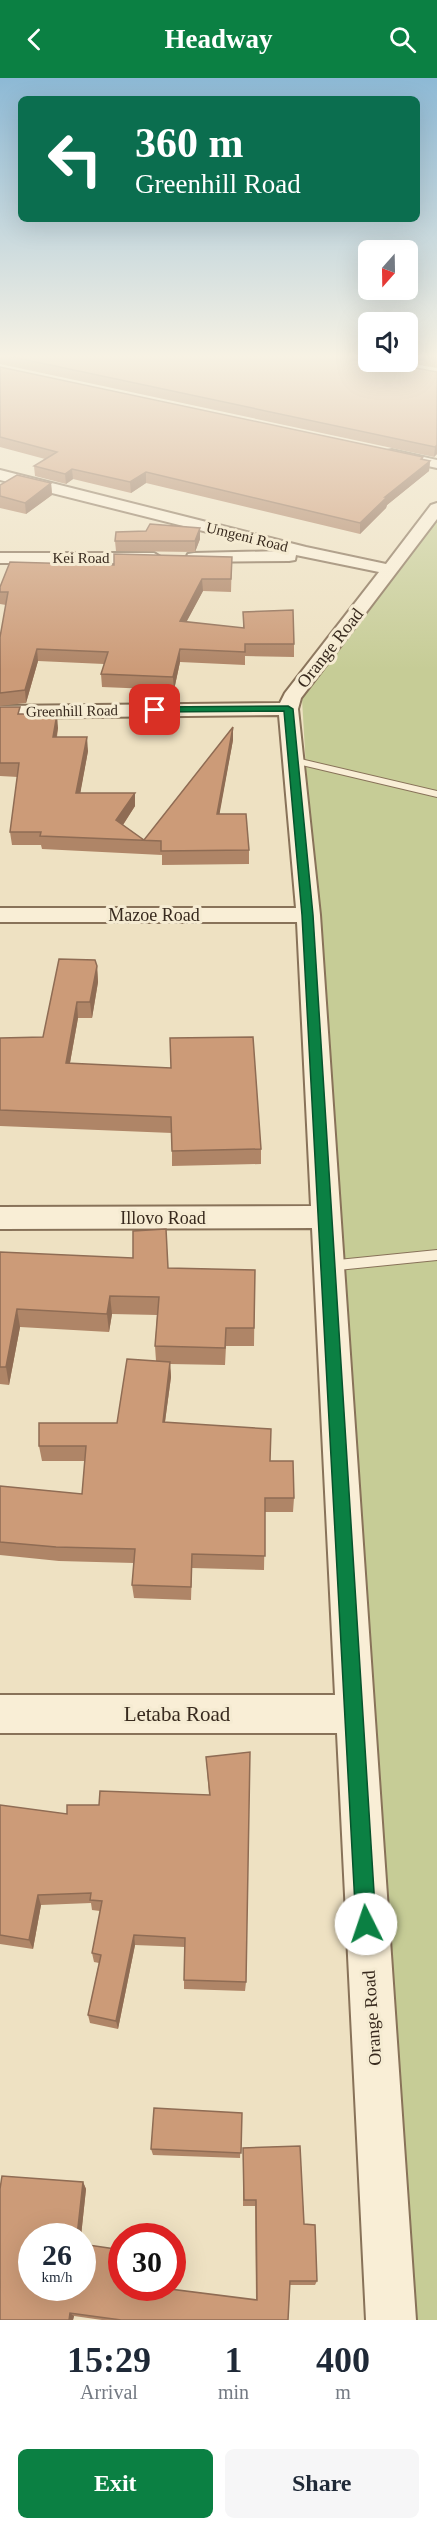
<!DOCTYPE html>
<html lang="en">
<head>
<meta charset="utf-8">
<style>
	:root { --surface:#fff; --page:#f6f6f7; --text:#1f2937; --muted:#747a83; --accent:#0b8043 }
	body { margin:0; font-family:"Times New Roman",serif; background:var(--page); color:var(--text); height:100vh; display:flex; flex-direction:column; font-size:22px; white-space:nowrap }
	* { box-sizing:border-box; margin:0 }
	p { font-size:20px; color:var(--muted) }
	.icon { flex:none; width:33px; height:33px; fill:none; stroke:currentColor; stroke-width:2; stroke-linecap:round; stroke-linejoin:round }
	.map { position:relative; height:2242px; overflow:hidden }
	.drawer { display:flex; flex-direction:column; background:var(--surface); flex:1 }
	.drawer>* { flex:none }
	.banner { position:absolute; left:18px; top:18px; width:402px; height:126px; border-radius:9px; box-shadow:0 6px 24px #0002; background:#0b6e4f; color:#fff; overflow:hidden }
	.needle { width:39px; rotate:200deg }
	.fabs { position:absolute; left:358px; top:162px; display:grid; gap:12px }
	.fabs a { display:grid; place-items:center; width:60px; height:60px; border-radius:9px; background:var(--surface); box-shadow:0 6px 24px #0002; font-size:30px }
	.speed { position:absolute; left:18px; top:2145px; display:flex; gap:12px; font-size:30px; font-weight:700; text-align:center }
	.speed>* { display:grid; place-content:center; width:78px; height:78px; border-radius:50%; background:var(--surface); box-shadow:0 6px 24px #0002; line-height:1 }
	.speed small { font-size:15px; font-weight:400 }
	.speed .limit { border:9px solid #d22; background:#fff; color:#111 }
	.pin { position:absolute; display:grid; place-items:center; width:51px; height:51px; color:#fff; margin:-26px; border-radius:12px; box-shadow:0 3px 9px #0006 }
	.me { position:absolute; width:66px; margin:-33px; rotate:356deg; stroke-linejoin:round; filter:drop-shadow(0 0 4px #0008) }
	.turn { display:flex; align-items:center; gap:21px; height:126px; padding:0 18px; font-size:27px }
	.turn .icon { width:78px; height:78px; stroke-width:2.5 }
	.turn b { display:block; font-size:42px; line-height:51px }
	.eta { display:flex; justify-content:space-evenly; align-items:center; height:102px; text-align:center }
	.eta b { font-size:36px; font-weight:800; line-height:42px }
	.action { display:flex; gap:12px; margin-top:auto; padding:12px 18px }
	.action a { flex:1; height:69px; border-radius:9px; background:var(--accent); color:#fff; font-size:24px; font-weight:800; line-height:69px; text-align:center }
	.action a+a { background:var(--page); color:var(--text) }
	header { display:flex; justify-content:space-between; align-items:center; height:78px; padding:0 18px; background:var(--accent); color:#fff; font-size:27px; font-weight:800 }
	.map>svg:first-child { display:block }
	.green { fill:#c6cc96 }
	.lines { fill:none; stroke-linecap:round; stroke-linejoin:round }
	.service-casing { stroke:#887259; stroke-width:2 }
	.minor-casing { stroke:#887259; stroke-width:4 }
	.service { fill:#f9eed6; fill-rule:evenodd }
	.minor { fill:#f9eed6; fill-rule:evenodd }
	.wall { fill:#af8567 }
	.shaded-wall { fill:#8f6c54 }
	.building { fill:#cc9b78; stroke:#8f6c54; stroke-width:1.5 }
	.route { fill:#0b8043; stroke:#07532c; stroke-width:1.5 }
	.labels { text-anchor:middle; dominant-baseline:central; stroke-width:6; stroke-linejoin:round; paint-order:stroke }
	.far-street-label { font-size:15px; fill:#382a1e; stroke:#f5ebd2 }
	.street-label { font-size:18px; fill:#382a1e; stroke:#f5ebd2 }
	.near-street-label { font-size:21px; fill:#382a1e; stroke:#f5ebd2 }
</style>
</head>
<body>
<header><svg class="icon" aria-label="back" viewBox="0 0 24 24"><path d="M15 5l-7 7 7 7"/></svg>Headway<svg class="icon" aria-label="search" viewBox="0 0 24 24"><circle cx="10" cy="10" r="6"/><path d="M15 15l6 6"/></svg></header>
<div class="map">
<svg width="437" height="2242" viewBox="0 0 437 2242">
	<rect width="100%" height="100%" fill="#eee1c2"/>
	<path class="green" d="M437,433V2242H396L302,621L393,487Z"/>
	<g class="lines">
		<defs>
			<g id="service">
				<path d="M292,679L437,713V719L289,684L287,682Z"/>
				<path d="M437,1172V1182L328,1193L323,1192L321,1188L323,1184L328,1183Z"/>
			</g>
			<g id="minor">
				<path d="M392,372L437,382V390L387,379L385,376L387,373Z"/>
				<path d="M0,392L306,469L386,486L431,427L437,425V441L301,620L298,631L320,837L416,2242H366L337,1655H0V1617H335L312,1150L0,1151V1129L311,1128L297,844H0V830H296L279,637L0,640V628L280,625L285,615L379,494L296,477L295,482L289,483L188,484L186,480L188,476L194,475L283,473L0,402Z"/>
				<path d="M0,475H154L162,480L154,485H0Z"/>
			</g>
		</defs>
		<use href="#service" class="service-casing"/>
		<use href="#minor" class="minor-casing"/>
		<use href="#service" class="service"/>
		<use href="#minor" class="minor"/>
	</g>
	<g class="wall">
		<path d="M0,278H357L437,294V376L434,379L0,286Z"/>
		<path d="M408,278H437V290L401,284H408Z"/>
		<path d="M0,289L430,383L429,393L387,427L386,430L360,456L146,405L131,415L73,401L66,406L35,398L34,388L45,381L0,369Z"/>
		<path d="M51,405L52,417L26,436L0,430V407Z"/>
		<path d="M200,450V461L195,474L116,473L115,463L146,453Z"/>
		<path d="M232,479L231,514L203,513L186,544L243,550V534L294,566V579L245,578V587L180,584L174,612L102,609L101,596L104,586L38,583L26,625L0,628V559L6,527L0,526V509L114,487Z"/>
		<path d="M0,629L58,650L57,659L88,673L80,715L135,728L123,747L144,762L233,649V662L219,736L249,772V786L162,787V777L42,771L41,767H12L10,754L18,699L0,698Z"/>
		<path d="M97,888L98,904L92,940H78L70,985L261,1071V1086L172,1088V1055L0,1048V960L43,959Z"/>
		<path d="M0,1174L168,1190L255,1192L254,1268H226L225,1287L170,1286L171,1299L165,1344L270,1383L294,1420L293,1434H265L264,1492L192,1490L191,1522L134,1520L132,1507L134,1485L59,1483L0,1477V1408L82,1416L85,1383H42L39,1368L117,1345L156,1283L155,1268L157,1237L112,1236L109,1254L20,1249L9,1307L0,1306Z"/>
		<path d="M206,1679L246,1904L245,1913L184,1911V1902L185,1869L135,1867L118,1951L90,1945L88,1937L99,1885L94,1884L92,1875L100,1833L92,1832L91,1825L41,1827L33,1871L0,1866V1727L67,1736L99,1727L209,1717Z"/>
		<path d="M242,2035L240,2080L153,2077L151,2071Z"/>
		<path d="M300,2068L304,2146L315,2147L317,2203L315,2207H290L288,2242H102L74,2238L73,2242H0V2111L2,2098L83,2104L86,2111L81,2158H32V2210H82V2166L122,2172V2210H172L171,2211L256,2222L255,2128H243V2070Z"/>
	</g>
	<g class="shaded-wall">
		<path d="M437,367V376L434,379L435,369Z"/>
		<path d="M423,379L422,389L430,383L429,393L387,427L386,430L360,456V445Z"/>
		<path d="M72,391L73,401L66,406L65,396Z"/>
		<path d="M146,394V405L131,415L130,404Z"/>
		<path d="M51,405L52,417L26,436L25,425Z"/>
		<path d="M200,450V461L195,474V463Z"/>
		<path d="M202,501L203,513L180,556V543Z"/>
		<path d="M37,571L38,583L26,625L25,612Z"/>
		<path d="M180,571V584L174,612L173,599Z"/>
		<path d="M57,636L58,650L54,672L53,659Z"/>
		<path d="M233,649V662L217,750V736Z"/>
		<path d="M87,659L88,673L78,728L76,715Z"/>
		<path d="M135,715V728L117,756L116,742Z"/>
		<path d="M97,888L98,904L92,940L90,924Z"/>
		<path d="M77,924L78,940L67,1001L66,985Z"/>
		<path d="M110,1218L112,1236L109,1254L107,1236Z"/>
		<path d="M17,1231L20,1249L9,1307L6,1289Z"/>
		<path d="M170,1284L171,1299L163,1358V1344Z"/>
		<path d="M38,1817L41,1827L33,1871L29,1862Z"/>
		<path d="M134,1857L135,1867L118,1951L116,1943Z"/>
		<path d="M83,2104L86,2111L81,2158H77Z"/>
		<path d="M173,2179L174,2184L172,2200V2184Z"/>
		<path d="M70,2235L74,2238L73,2242H69Z"/>
	</g>
	<g class="building">
		<path d="M8,278H357L369,280V284H384L437,294V367L435,369Z"/>
		<path d="M424,278H437V280Z"/>
		<path d="M0,289L423,379L421,381L430,383L385,419H387L360,445L146,394L130,404L72,391L65,396L34,388L57,374L0,359Z"/>
		<path d="M17,397L51,405L25,425L0,418V407Z"/>
		<path d="M150,446L200,450L195,463H115L116,454L146,453Z"/>
		<path d="M114,476L232,479L231,501H202L180,543L244,550L243,534L293,532L294,566H245V574L180,571L173,599L101,596L108,574L37,571L25,612L0,615V559L8,514H0V509L10,484L114,487Z"/>
		<path d="M0,629H20L18,636H57L53,659H87L76,715H135L116,742L144,762L233,649L217,736H246L249,772L161,773V763L40,758L41,754H10L19,685H0Z"/>
		<path d="M59,881L95,882L97,888L90,924H77L66,985L171,990L170,960L253,959L261,1071L172,1073L171,1039L0,1032V960L43,959Z"/>
		<path d="M166,1151L168,1190L255,1192L254,1250H226L225,1270L155,1268L159,1219L110,1218L107,1236L17,1231L6,1289H0V1174L133,1180V1153Z"/>
		<path d="M127,1281L170,1284L163,1344L271,1351L270,1383H293L294,1420H265V1478L192,1476L191,1509L132,1507L135,1471L56,1469L0,1464V1408L82,1416L86,1368H39V1345H117Z"/>
		<path d="M250,1674L246,1904L184,1902L185,1860L134,1857L116,1943L88,1937L101,1877L92,1875L102,1823L90,1822L91,1815L38,1817L29,1862L0,1857V1727L67,1736V1727H99L100,1713L210,1717L206,1679Z"/>
		<path d="M154,2030L242,2035L241,2075L151,2071Z"/>
		<path d="M300,2068L304,2146L315,2147L317,2203H290L288,2242H121L70,2235L69,2242H0V2111L2,2098L83,2104L77,2158H32V2210H82V2166L122,2172V2210H170V2211L257,2222L256,2122H244L243,2070Z"/>
	</g>
	<linearGradient id="sky" x2="0" y2="1"><stop stop-color="#8db9d5"/><stop offset="0.47" stop-color="#f7f2e4"/><stop offset="1" stop-color="#f7f2e4" stop-opacity="0"/></linearGradient>
	<rect width="437" height="592" fill="url(#sky)"/>
	<path class="route" d="M288,628L293,631L313,837L376,1846L373,1853L366,1856L359,1853L356,1846L302,837L284,633L155,634L150,632L155,629Z"/>
	<g class="labels">
		<g class="far-street-label">
			<text transform="translate(247 459) rotate(14)">Umgeni Road</text>
			<text x="81" y="480">Kei Road</text>
			<text transform="translate(72 633) rotate(-1)">Greenhill Road</text>
		</g>
		<g class="street-label">
			<text transform="translate(330 570) rotate(-52)">Orange Road</text>
			<text x="154" y="837">Mazoe Road</text>
			<text x="163" y="1140">Illovo Road</text>
			<text transform="translate(372 1940) rotate(-94)">Orange Road</text>
		</g>
		<g class="near-street-label">
			<text x="177" y="1636">Letaba Road</text>
		</g>
	</g>
</svg>
<div class="fabs">
<a><svg class="needle" viewBox="-14 -14 28 28"><path d="M0-13l5 13h-10z" fill="#e53935"/><path d="M0 13l5-13h-10z" fill="#747a83"/></svg></a>
<a><svg class="icon" aria-label="sound" viewBox="0 0 24 24"><path d="M4 9h4l5-4v14l-5-4H4zM17 9q2 3 0 6"/></svg></a>
</div>
<div class="speed"><div>26<small>km/h</small></div><div class="limit">30</div></div>
<div class="pin" style="left:155px;top:632px;background:#d93025"><svg class="icon" aria-label="arrive" viewBox="0 0 24 24"><path d="M6 21V4h12l-3 4 3 4H6"/></svg></div>
<svg class="me" style="left:366px;top:1846px" viewBox="-20 -20 40 40"><circle r="19" fill="#fff"/><path d="M0-13L10 11 0 6-10 11z" fill="#0b8043"/></svg>
<div class="banner">
<div class="turn"><svg class="icon" aria-label="left" viewBox="0 0 24 24"><path d="M17 20v-9H6M10 6l-5 5 5 5"/></svg><div><b>360 m</b>Greenhill Road</div></div>
</div>
</div>
<section class="drawer">
<div class="eta">
<div><b>15:29</b><p>Arrival</p></div>
<div><b>1</b><p>min</p></div>
<div><b>400</b><p>m</p></div>
</div>
<div class="action"><a>Exit</a><a>Share</a></div>
</section>
</body>
</html>
